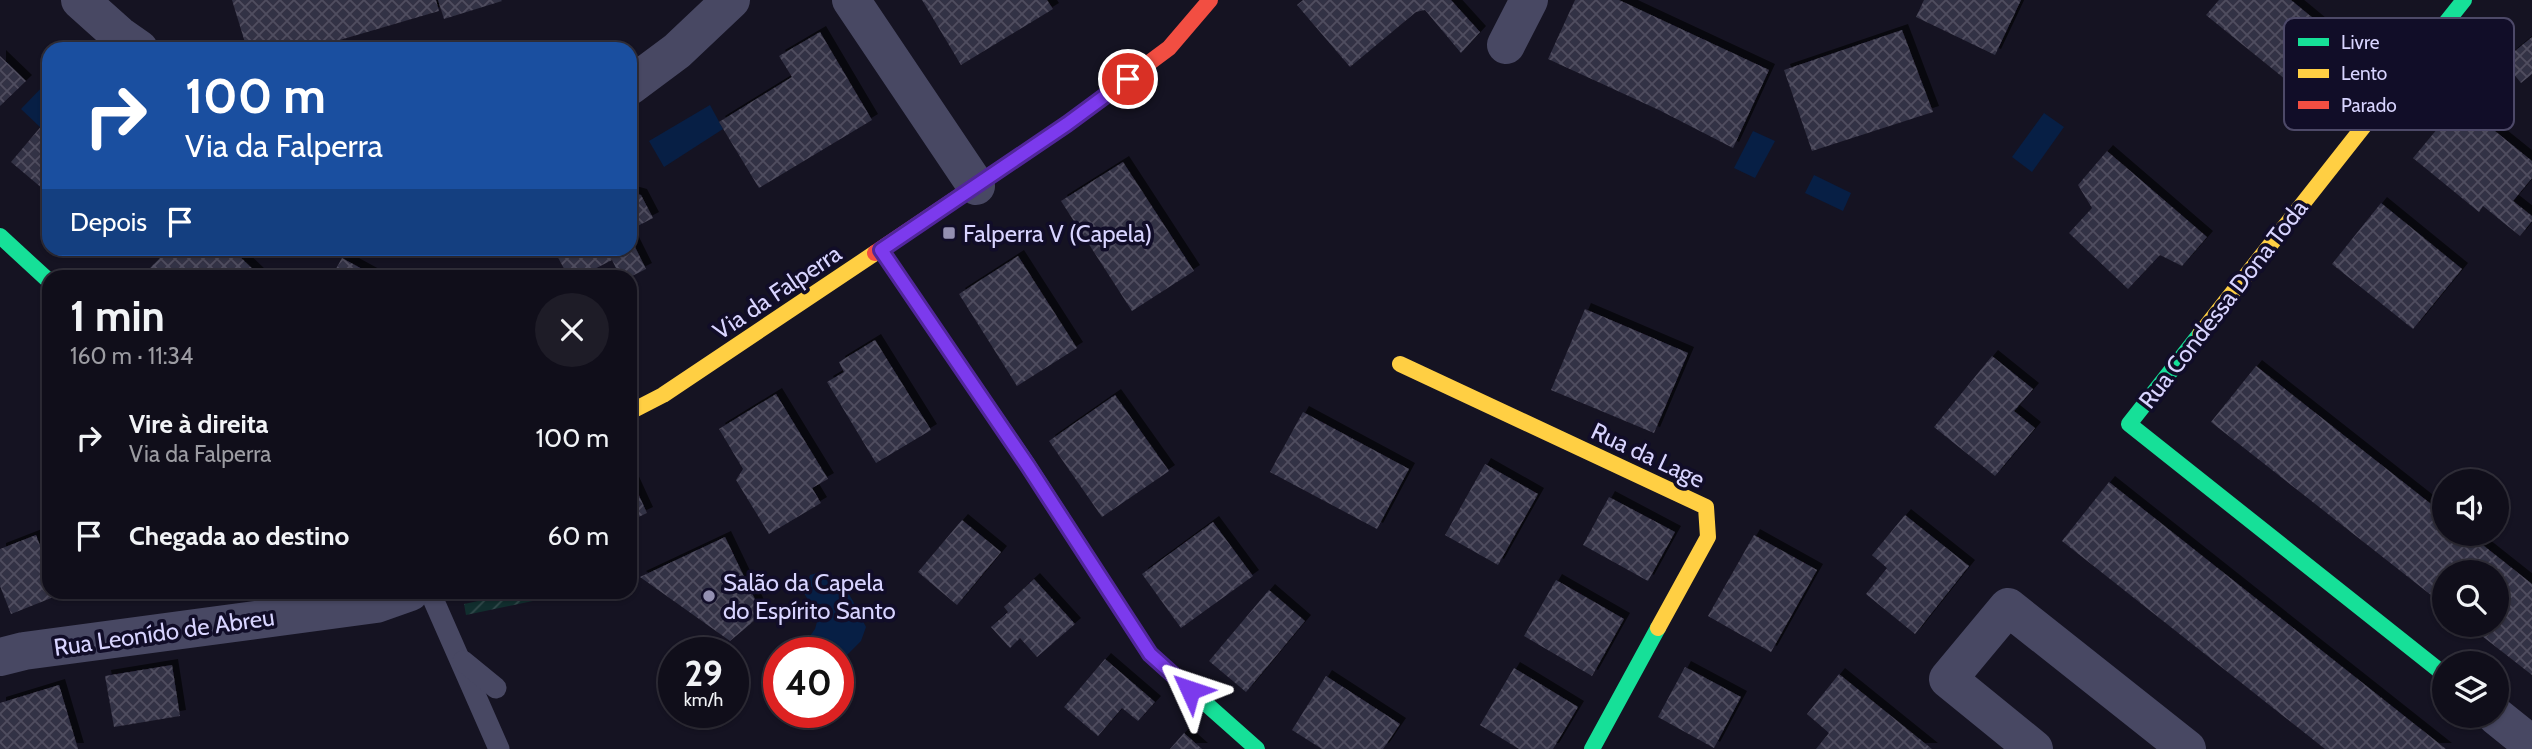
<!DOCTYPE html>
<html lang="pt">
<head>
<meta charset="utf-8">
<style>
	:root { --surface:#100e1a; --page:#1e1c27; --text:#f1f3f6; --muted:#9c9ca2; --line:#302e39 }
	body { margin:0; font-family:Cabin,sans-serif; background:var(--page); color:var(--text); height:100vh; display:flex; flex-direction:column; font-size:26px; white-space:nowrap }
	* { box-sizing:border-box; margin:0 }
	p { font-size:23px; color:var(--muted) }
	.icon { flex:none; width:38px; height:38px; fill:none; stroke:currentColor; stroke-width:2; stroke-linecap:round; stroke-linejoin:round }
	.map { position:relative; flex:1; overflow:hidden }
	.side { position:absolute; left:42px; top:270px; width:595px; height:329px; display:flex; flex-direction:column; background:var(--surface); border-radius:21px; box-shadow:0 2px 5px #0004,0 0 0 2px var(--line) }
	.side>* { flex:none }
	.hud { position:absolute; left:42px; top:42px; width:595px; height:214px; border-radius:21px; box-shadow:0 2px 5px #0004,0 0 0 2px var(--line); background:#1a4fa0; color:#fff; overflow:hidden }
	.buttons { position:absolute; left:2432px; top:469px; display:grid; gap:14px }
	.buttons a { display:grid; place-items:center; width:77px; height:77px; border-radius:50%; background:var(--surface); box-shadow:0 2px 5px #0004,0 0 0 2px var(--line); font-size:35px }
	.speed { position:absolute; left:658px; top:637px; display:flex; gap:14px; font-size:35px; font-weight:700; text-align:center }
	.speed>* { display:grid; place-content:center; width:91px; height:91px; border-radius:50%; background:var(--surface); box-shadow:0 2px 5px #0004,0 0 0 2px var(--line); line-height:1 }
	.speed small { font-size:18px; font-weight:400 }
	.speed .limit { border:10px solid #d22; background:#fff; color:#111 }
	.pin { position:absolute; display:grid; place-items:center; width:60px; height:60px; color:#fff; margin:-30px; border:4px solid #fff; border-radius:50%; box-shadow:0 2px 7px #0007 }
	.me { position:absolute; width:77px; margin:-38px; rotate:312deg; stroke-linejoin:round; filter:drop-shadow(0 0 5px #0008) }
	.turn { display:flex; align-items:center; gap:24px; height:147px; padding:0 28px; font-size:32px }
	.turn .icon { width:91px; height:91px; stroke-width:2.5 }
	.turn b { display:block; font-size:49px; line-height:60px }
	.then { display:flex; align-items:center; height:66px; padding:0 28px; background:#0003; gap:14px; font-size:26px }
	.round { display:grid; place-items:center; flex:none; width:74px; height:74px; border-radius:37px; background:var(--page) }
	.summary { display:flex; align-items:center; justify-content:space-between; height:119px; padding:0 28px }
	h1 { font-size:42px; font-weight:700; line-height:52px }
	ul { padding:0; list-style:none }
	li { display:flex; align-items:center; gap:21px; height:98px; padding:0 28px }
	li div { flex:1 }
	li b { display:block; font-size:26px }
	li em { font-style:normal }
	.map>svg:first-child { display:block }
	.garden { fill:url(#garden-furrows) }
	.water { fill:#071f45 }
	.building { fill:url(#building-cross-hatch); filter:url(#shadow) }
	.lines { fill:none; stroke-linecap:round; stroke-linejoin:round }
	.lane { stroke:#484863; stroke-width:21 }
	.street { stroke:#484863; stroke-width:38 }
	.fast { stroke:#16e098; stroke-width:16 }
	.slow { stroke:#ffcf43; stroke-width:16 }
	.jam { stroke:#f24e42; stroke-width:16 }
	.route-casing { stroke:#51269a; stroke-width:18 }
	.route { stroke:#7c3aed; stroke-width:12 }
	.poi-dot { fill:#9490b2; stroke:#110d28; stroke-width:2.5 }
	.labels { text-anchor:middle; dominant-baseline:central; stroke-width:7; stroke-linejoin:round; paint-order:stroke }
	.poi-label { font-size:24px; fill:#d8d4ff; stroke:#110d28; text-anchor:start }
	.street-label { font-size:24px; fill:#d8d4ff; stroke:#110d28 }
	.key { fill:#110d28; stroke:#4d4968; stroke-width:2 }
	.key-label { font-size:19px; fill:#d8d4ff }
</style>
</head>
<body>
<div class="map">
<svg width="2532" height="749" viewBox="0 0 2532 749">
	<defs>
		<pattern id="garden-furrows" width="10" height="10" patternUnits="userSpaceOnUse" patternTransform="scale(1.75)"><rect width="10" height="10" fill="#112e2e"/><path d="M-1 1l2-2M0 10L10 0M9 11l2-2" fill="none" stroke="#334b4d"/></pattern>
		<pattern id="building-cross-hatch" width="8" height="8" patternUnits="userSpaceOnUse" patternTransform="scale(1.75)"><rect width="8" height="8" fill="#333144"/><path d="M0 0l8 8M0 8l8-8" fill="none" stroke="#504e60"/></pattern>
		<filter id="shadow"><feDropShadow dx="6" dy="-6" stdDeviation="0" flood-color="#0009"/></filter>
	</defs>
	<rect width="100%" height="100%" fill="#151322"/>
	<path class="garden" d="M521,592H575L466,615L464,604Z"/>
	<g class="water">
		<path d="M49,80V117L40,127L21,109Z"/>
		<path d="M710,105L723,129L664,167L649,141Z"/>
		<path d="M2044,113L2064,127L2032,172L2012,157Z"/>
		<path d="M1753,131L1775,141L1755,178L1734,168Z"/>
		<path d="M1814,175L1851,193L1843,211L1805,193Z"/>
		<path d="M824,571C845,579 856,607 866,627L861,641L838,664V653H798L815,629L818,618L804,593L810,575Z"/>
	</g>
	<g class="building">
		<path d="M232,0H436L439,11L309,49H247Z"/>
		<path d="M438,0H501L502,1L444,19Z"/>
		<path d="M922,0H1047L1053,9L961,65Z"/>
		<path d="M1303,0H1451L1480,32L1461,53L1425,10L1416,12L1350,67L1297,5Z"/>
		<path d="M1575,0H1619L1769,70L1733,148L1659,110L1548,59Z"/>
		<path d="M1924,0H2021L1995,55L1916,17Z"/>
		<path d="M2219,0H2291L2337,38L2296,88L2206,15Z"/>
		<path d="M1902,30L1933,112L1812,151L1784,70Z"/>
		<path d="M820,32L872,120L759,188L719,122L792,77L779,56Z"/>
		<path d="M2532,37V74L2521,83L2503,61Z"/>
		<path d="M0,56L26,81L0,106Z"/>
		<path d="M2453,110L2473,126L2480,119L2532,161V178L2513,201L2532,216V221L2520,236L2483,206L2479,212L2413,158Z"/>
		<path d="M49,117V194L11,162Z"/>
		<path d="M2107,151L2207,237L2182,266L2160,255L2128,289L2069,233L2092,208L2078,185Z"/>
		<path d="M1123,162L1194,271L1132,311L1061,201Z"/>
		<path d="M630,192L641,195L653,218L630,230Z"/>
		<path d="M2381,203L2462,269L2413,329L2332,264Z"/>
		<path d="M630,237L646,269L630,277L620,276L612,260L581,276H568L555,252L562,248H630Z"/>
		<path d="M170,248H235L234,251L260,276H159L150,268Z"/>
		<path d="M1018,256L1077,348L1017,386L959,294Z"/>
		<path d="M342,258L375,276H332Z"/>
		<path d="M1585,309L1688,353L1654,433L1551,390Z"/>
		<path d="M875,340L931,430L876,463L827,382L844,372L839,362Z"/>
		<path d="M1992,356L2033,389L2014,411L2035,428L1995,476L1934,427Z"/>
		<path d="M2256,366L2445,515V534H2469L2532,584V675L2468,625H2497V572H2445V606L2211,422Z"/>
		<path d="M776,394L828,479L812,488L821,503L769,534L736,480L743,469L719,429Z"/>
		<path d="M1115,395L1169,471L1102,517L1049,441Z"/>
		<path d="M1303,412L1409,469L1377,529L1270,472Z"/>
		<path d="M1485,464L1538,494L1498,565L1445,535Z"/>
		<path d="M630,476L647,513L630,521Z"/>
		<path d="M2109,482L2446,749H2325L2062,541Z"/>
		<path d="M1609,497L1675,532L1648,581L1583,545Z"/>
		<path d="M1905,515L1969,566L1915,634L1866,594L1887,568L1872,555Z"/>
		<path d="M962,520L1001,552L957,605L918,572Z"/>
		<path d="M1213,522L1253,576L1181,628L1142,574Z"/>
		<path d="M36,535L49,569V592H58L59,595L11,614L0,586V549Z"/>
		<path d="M1754,535L1817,570L1771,652L1708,616Z"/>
		<path d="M725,537L762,614L730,641L640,577Z"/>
		<path d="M1034,579L1075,624L1037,657L1020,638L1010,648L991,627L1008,612L1004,607Z"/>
		<path d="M1556,580L1624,619L1592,676L1524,636Z"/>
		<path d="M1269,590L1305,621L1246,692L1209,661Z"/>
		<path d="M1105,659L1155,702L1138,721L1122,708L1098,736L1064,707Z"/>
		<path d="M172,665L180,716L114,727L105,676Z"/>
		<path d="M1685,667L1741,697L1714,748L1658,717Z"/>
		<path d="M1514,668L1578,707L1553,749H1519L1480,725Z"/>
		<path d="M1839,674L1932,749H1816L1829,733L1807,714Z"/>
		<path d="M1326,676L1400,724L1383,749H1322L1292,730Z"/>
		<path d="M59,685L78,749H0V703Z"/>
		<path d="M1184,733L1202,749H1170Z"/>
	</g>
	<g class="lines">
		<g class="lane">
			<path d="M430,592L499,749"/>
			<path d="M463,661L496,688"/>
		</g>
		<g class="street">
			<path d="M80,0L119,35L139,49"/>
			<path d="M851,0L976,186"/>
			<path d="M1506,45L1529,0"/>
			<path d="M630,86L677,51L731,0"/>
			<path d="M0,657L24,651L376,604L410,592"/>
			<path d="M2496,716L2532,745"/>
			<path d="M2034,749L1948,679L2008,607L2187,749"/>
		</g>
		<g class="fast">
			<path d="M2401,79L2464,0"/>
			<path d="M0,236L49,281"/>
			<path d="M881,250L1028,465L1150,654L1257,749"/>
			<path d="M2200,334L2129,424L2445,675"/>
			<path d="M1592,749L1658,628"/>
		</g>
		<g class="slow">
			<path d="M2200,334L2401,79"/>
			<path d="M1400,364L1706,507L1708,537L1658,628"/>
			<path d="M630,412L663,395L875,253"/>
		</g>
		<path class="jam" d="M875,253L1067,124L1169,48L1210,0"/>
	</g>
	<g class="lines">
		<defs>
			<path id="route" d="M1128,79L1067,124L881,250L1028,466L1150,654L1190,690"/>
		</defs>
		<use href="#route" class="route-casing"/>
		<use href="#route" class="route"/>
	</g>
	<g class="poi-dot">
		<rect x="942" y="226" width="14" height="14" rx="3.5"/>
		<circle cx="709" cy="596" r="7"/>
	</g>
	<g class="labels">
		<g class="poi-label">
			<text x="963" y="233">Falperra V (Capela)</text>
			<text x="723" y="582">Salão da Capela<tspan x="723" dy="28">do Espírito Santo</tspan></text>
		</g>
		<g class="street-label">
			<text transform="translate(777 292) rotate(-34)">Via da Falperra</text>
			<text transform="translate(2223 304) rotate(-52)">Rua Condessa Dona Toda</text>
			<text transform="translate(1648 455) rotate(25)">Rua da Lage</text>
			<text transform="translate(164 632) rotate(-8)">Rua Leonído de Abreu</text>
		</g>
	</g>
	<rect x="2284" y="18" width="230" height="112" rx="10" class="key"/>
	<rect x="2298" y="38" width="31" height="8" fill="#16e098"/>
	<rect x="2298" y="69" width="31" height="9" fill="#ffcf43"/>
	<rect x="2298" y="101" width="31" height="8" fill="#f24e42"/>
	<g class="key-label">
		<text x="2341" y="49">Livre</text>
		<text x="2341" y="80">Lento</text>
		<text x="2341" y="112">Parado</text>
	</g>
</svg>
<div class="buttons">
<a><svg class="icon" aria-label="sound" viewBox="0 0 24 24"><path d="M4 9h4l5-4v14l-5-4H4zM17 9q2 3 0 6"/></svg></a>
<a><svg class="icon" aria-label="search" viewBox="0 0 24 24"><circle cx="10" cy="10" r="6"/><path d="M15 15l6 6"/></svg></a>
<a><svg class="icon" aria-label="layers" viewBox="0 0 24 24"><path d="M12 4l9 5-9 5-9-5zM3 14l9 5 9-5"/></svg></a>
</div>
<div class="speed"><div>29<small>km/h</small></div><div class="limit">40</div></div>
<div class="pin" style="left:1128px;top:79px;background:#d93025"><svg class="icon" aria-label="arrive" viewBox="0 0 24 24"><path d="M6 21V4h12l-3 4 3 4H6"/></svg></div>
<svg class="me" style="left:1190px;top:690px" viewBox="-20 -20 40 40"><path d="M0-17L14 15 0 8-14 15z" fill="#7c3aed" stroke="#fff" stroke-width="4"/></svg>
<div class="hud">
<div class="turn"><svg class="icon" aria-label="right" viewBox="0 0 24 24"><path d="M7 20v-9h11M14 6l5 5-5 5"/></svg><div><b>100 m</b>Via da Falperra</div></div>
<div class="then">Depois<svg class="icon" aria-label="arrive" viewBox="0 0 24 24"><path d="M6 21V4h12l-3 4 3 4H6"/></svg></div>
</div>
<section class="side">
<div class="summary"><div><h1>1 min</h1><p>160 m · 11:34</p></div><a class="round"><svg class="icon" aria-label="close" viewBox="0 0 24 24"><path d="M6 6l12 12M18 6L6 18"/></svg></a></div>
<ul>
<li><svg class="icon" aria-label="right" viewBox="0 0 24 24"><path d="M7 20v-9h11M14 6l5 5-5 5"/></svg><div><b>Vire à direita</b><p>Via da Falperra</p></div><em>100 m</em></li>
<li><svg class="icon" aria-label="arrive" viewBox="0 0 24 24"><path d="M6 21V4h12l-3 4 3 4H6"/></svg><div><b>Chegada ao destino</b></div><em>60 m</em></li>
</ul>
</section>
</div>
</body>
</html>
